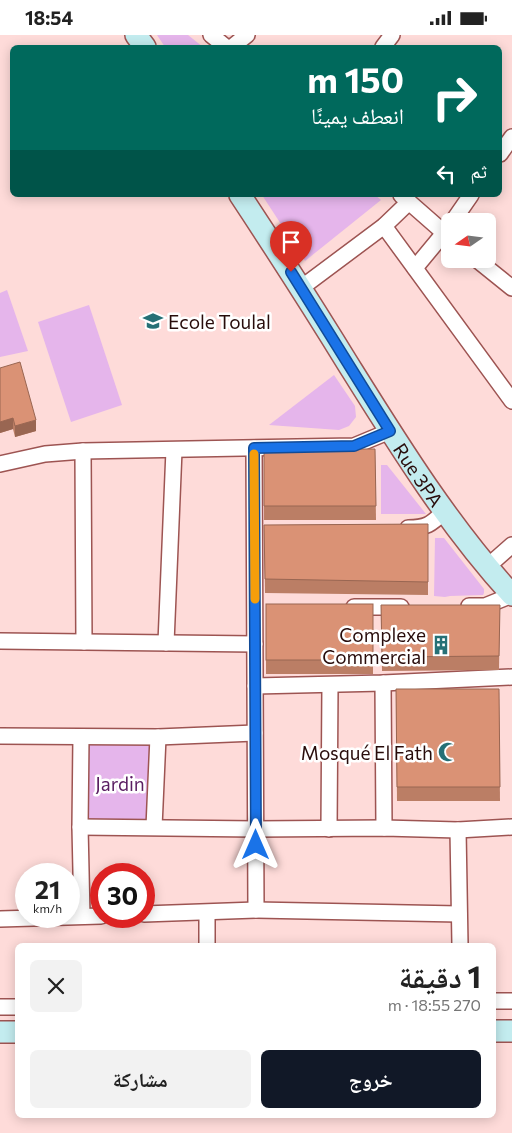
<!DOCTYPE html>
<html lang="ar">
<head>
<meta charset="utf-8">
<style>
	:root { --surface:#fff; --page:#f2f2f2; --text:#222; --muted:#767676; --accent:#111827 }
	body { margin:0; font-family:Commissioner,"Noto Naskh Arabic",sans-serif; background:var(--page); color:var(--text); direction:rtl; height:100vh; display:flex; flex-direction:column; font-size:19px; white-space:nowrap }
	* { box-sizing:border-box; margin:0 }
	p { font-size:16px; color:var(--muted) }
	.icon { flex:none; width:28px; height:28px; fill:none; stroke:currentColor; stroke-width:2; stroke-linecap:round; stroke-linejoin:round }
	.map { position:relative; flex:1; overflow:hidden; direction:ltr }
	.details { position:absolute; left:15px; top:908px; width:481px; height:175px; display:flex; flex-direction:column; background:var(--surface); border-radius:8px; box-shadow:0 2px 12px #0003; direction:rtl }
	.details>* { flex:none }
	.top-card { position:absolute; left:10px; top:10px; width:492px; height:152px; border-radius:8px; box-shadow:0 2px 12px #0003; direction:rtl; background:#00695c; color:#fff; overflow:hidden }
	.needle { width:32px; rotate:256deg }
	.tools { position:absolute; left:441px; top:178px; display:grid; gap:10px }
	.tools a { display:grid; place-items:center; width:55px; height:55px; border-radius:8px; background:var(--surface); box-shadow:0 2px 12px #0003; font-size:25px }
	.speed { position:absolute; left:15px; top:828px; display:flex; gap:10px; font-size:25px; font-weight:700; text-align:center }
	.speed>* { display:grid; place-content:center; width:65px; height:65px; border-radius:50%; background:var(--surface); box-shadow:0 2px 12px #0003; line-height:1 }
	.speed small { font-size:12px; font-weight:400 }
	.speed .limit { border:8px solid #d22; background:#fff; color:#111 }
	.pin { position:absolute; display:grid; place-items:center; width:42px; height:42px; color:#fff; margin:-51px -21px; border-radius:50% 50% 50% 0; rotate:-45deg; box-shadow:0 0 5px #0007 }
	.pin .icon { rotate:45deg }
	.me { position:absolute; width:55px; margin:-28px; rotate:0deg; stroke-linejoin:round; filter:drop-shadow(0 0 4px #0008) }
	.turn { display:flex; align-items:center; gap:18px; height:105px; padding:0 15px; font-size:22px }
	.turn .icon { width:65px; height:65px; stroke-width:2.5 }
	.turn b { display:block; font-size:35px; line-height:42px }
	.then { display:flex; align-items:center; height:48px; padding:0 15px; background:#0003; gap:10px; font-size:19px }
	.round { display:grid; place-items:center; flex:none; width:52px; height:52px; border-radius:8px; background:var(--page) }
	.overview { display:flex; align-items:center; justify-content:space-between; height:85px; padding:0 15px }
	h1 { font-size:30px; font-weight:700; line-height:38px }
	.cta { display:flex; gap:10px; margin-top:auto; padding:10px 15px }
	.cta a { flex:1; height:58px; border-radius:8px; background:var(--accent); color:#fff; font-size:20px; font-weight:700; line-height:58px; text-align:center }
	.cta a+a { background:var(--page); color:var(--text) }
	.status { display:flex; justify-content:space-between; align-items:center; height:35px; padding:0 25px; background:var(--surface); direction:ltr }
	.status svg { height:14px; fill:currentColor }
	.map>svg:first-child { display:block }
	.green { fill:#e5b5eb }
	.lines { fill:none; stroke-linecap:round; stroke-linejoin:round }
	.street-casing { stroke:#9d5452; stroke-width:18 }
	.secondary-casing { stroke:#9d5452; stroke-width:24 }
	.street { stroke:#fff; stroke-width:15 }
	.secondary { stroke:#c3ecef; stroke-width:21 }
	.wall { fill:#bb7e65 }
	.shaded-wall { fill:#996652 }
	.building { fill:#da9275; stroke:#996652 }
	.route-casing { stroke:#114b97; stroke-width:12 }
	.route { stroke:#1a73e8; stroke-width:9 }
	.slow { stroke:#f59e0b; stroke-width:9 }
	.labels { text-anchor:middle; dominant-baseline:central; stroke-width:5; stroke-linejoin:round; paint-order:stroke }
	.poi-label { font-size:19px; fill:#280c0b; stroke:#fff; text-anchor:end }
	.street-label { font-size:19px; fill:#280c0b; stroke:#fff }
	.park-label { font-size:19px; fill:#5a1e62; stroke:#fff }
</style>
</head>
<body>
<div class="status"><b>18:54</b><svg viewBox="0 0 49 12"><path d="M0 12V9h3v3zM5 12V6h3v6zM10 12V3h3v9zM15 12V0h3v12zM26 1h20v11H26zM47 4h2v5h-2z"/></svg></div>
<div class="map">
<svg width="512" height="1098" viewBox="0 0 512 1098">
	<rect width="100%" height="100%" fill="#fedbd9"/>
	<g class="green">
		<path d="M157,0H188L203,12H165Z"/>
		<path d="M262,160H375L381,165L305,226Z"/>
		<path d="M7,255L28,316L0,322V258Z"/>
		<path d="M89,270L122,370L71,387L38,287Z"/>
		<path d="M334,340L355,371L356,382L349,391L339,395L269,390Z"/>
		<path d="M381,430H387L426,479H381Z"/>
		<path d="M435,503H444L484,554V558L483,560L450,561L445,562L434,561Z"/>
		<path d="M153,709L152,785H88L87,710Z"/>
	</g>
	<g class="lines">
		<defs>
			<g id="street">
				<path d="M211,0L226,12"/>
				<path d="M232,12L247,0"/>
				<path d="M383,12L392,0"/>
				<path d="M500,119L512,102"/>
				<path d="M401,160L450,203"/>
				<path d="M453,186L471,160"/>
				<path d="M384,191L512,366"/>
				<path d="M476,224L512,253"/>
				<path d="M415,233L449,192"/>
				<path d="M301,253L384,191L409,167"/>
				<path d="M254,413L256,875"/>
				<path d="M83,416L84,607"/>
				<path d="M0,429L45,419L83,416L354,411L390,396"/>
				<path d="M408,493C427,493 431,489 444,477"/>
				<path d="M487,532L512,510"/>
				<path d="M469,571H485L512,560"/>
				<path d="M354,572H401"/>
				<path d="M0,606L255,609"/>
				<path d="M166,608L174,415"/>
				<path d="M383,648L384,793"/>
				<path d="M255,651L383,648L512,642"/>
				<path d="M0,701L158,702L255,698"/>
				<path d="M81,702L80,792L82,881"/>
				<path d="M80,792L256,794L384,793L458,795L512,792"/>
				<path d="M154,792L158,702"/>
				<path d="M329,794L330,650"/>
				<path d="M458,795L460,910"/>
				<path d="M144,879L256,875L459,879"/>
				<path d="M0,884L101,881"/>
				<path d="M207,910V878"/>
				<path d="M494,966H512"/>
				<path d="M0,972H18"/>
			</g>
			<g id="secondary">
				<path d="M136,0L145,12"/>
				<path id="s1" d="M240,160C277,216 313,272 348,329C398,409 448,490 512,560"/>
				<path d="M494,996H512"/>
				<path d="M0,997H18"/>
			</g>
		</defs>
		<use href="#street" class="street-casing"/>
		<use href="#secondary" class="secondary-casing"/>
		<use href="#street" class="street"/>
		<use href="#secondary" class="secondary"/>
	</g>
	<g class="wall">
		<path d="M0,333L36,396L15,402L13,394L0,398Z"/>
		<path d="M264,414H375L376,485H264Z"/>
		<path d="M428,489V560L265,558L264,490Z"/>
		<rect x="266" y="569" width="107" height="70"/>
		<path d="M381,570H500L499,635L382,636Z"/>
		<path d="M396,654H499L500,766H397Z"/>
	</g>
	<g class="shaded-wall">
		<path d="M13,383V394L0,398V387Z"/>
		<path d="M36,385V396L15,402V391Z"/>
	</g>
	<g class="building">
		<path d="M20,327L36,385L15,391L13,383L0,387V333Z"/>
		<path d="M264,414H375L376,471H264Z"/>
		<path d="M428,489V547L265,544L264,490Z"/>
		<rect x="266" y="569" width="107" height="56"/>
		<path d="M381,570H500L499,621L382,622Z"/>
		<path d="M396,654H499L500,752H397Z"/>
	</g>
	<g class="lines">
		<defs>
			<path id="route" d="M256,810L254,413L354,411L390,396L291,237"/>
		</defs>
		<use href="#route" class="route-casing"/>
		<use href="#route" class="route"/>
		<path class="slow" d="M254,419L255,564"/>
	</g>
	<defs>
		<symbol id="school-bare" viewBox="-9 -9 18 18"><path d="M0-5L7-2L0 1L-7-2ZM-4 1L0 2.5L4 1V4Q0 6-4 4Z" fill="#267076" stroke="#fff" stroke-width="2.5" paint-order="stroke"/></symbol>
		<symbol id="building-bare" viewBox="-9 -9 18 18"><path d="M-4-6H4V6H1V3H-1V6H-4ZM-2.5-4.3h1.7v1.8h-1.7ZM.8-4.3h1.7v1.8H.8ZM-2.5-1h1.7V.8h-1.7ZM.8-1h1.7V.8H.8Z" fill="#267076" stroke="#fff" stroke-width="2.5" paint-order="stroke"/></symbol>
		<symbol id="mosque-bare" viewBox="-9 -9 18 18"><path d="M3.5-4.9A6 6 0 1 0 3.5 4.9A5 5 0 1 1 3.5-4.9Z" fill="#267076" stroke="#fff" stroke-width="2.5" paint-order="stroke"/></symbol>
	</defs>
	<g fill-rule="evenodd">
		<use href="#school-bare" x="139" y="272" width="28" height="28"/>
		<use href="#building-bare" x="427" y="596" width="28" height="28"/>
		<use href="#mosque-bare" x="434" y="703" width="28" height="28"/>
	</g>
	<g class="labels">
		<g class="poi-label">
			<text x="168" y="286" text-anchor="start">Ecole Toulal</text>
			<text x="426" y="599">Complexe<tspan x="426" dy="22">Commercial</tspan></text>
			<text x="433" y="717">Mosqué El Fath</text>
		</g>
		<g class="street-label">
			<text stroke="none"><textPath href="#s1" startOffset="332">Rue 3PA</textPath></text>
		</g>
		<g class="park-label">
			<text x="120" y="748">Jardin</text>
		</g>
	</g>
</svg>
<div class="tools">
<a><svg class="needle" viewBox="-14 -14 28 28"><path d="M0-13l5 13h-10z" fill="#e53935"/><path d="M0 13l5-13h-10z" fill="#767676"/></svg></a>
</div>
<div class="speed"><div>21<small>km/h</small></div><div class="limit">30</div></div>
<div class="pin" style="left:291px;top:237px;background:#d93025"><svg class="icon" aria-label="arrive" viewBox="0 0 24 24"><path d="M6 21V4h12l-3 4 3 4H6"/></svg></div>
<svg class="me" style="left:256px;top:810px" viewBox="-20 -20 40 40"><path d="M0-17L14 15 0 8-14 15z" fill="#1a73e8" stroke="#fff" stroke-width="4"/></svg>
<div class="top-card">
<div class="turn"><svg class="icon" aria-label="right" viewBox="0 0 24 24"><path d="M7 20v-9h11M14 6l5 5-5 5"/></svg><div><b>150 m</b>انعطف يمينًا</div></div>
<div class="then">ثم<svg class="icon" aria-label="left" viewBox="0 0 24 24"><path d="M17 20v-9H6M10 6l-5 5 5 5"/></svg></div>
</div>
<section class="details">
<div class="overview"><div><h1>1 دقيقة</h1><p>270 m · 18:55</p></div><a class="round"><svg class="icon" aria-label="close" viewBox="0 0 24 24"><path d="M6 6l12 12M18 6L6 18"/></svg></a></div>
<div class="cta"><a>خروج</a><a>مشاركة</a></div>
</section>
</div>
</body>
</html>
